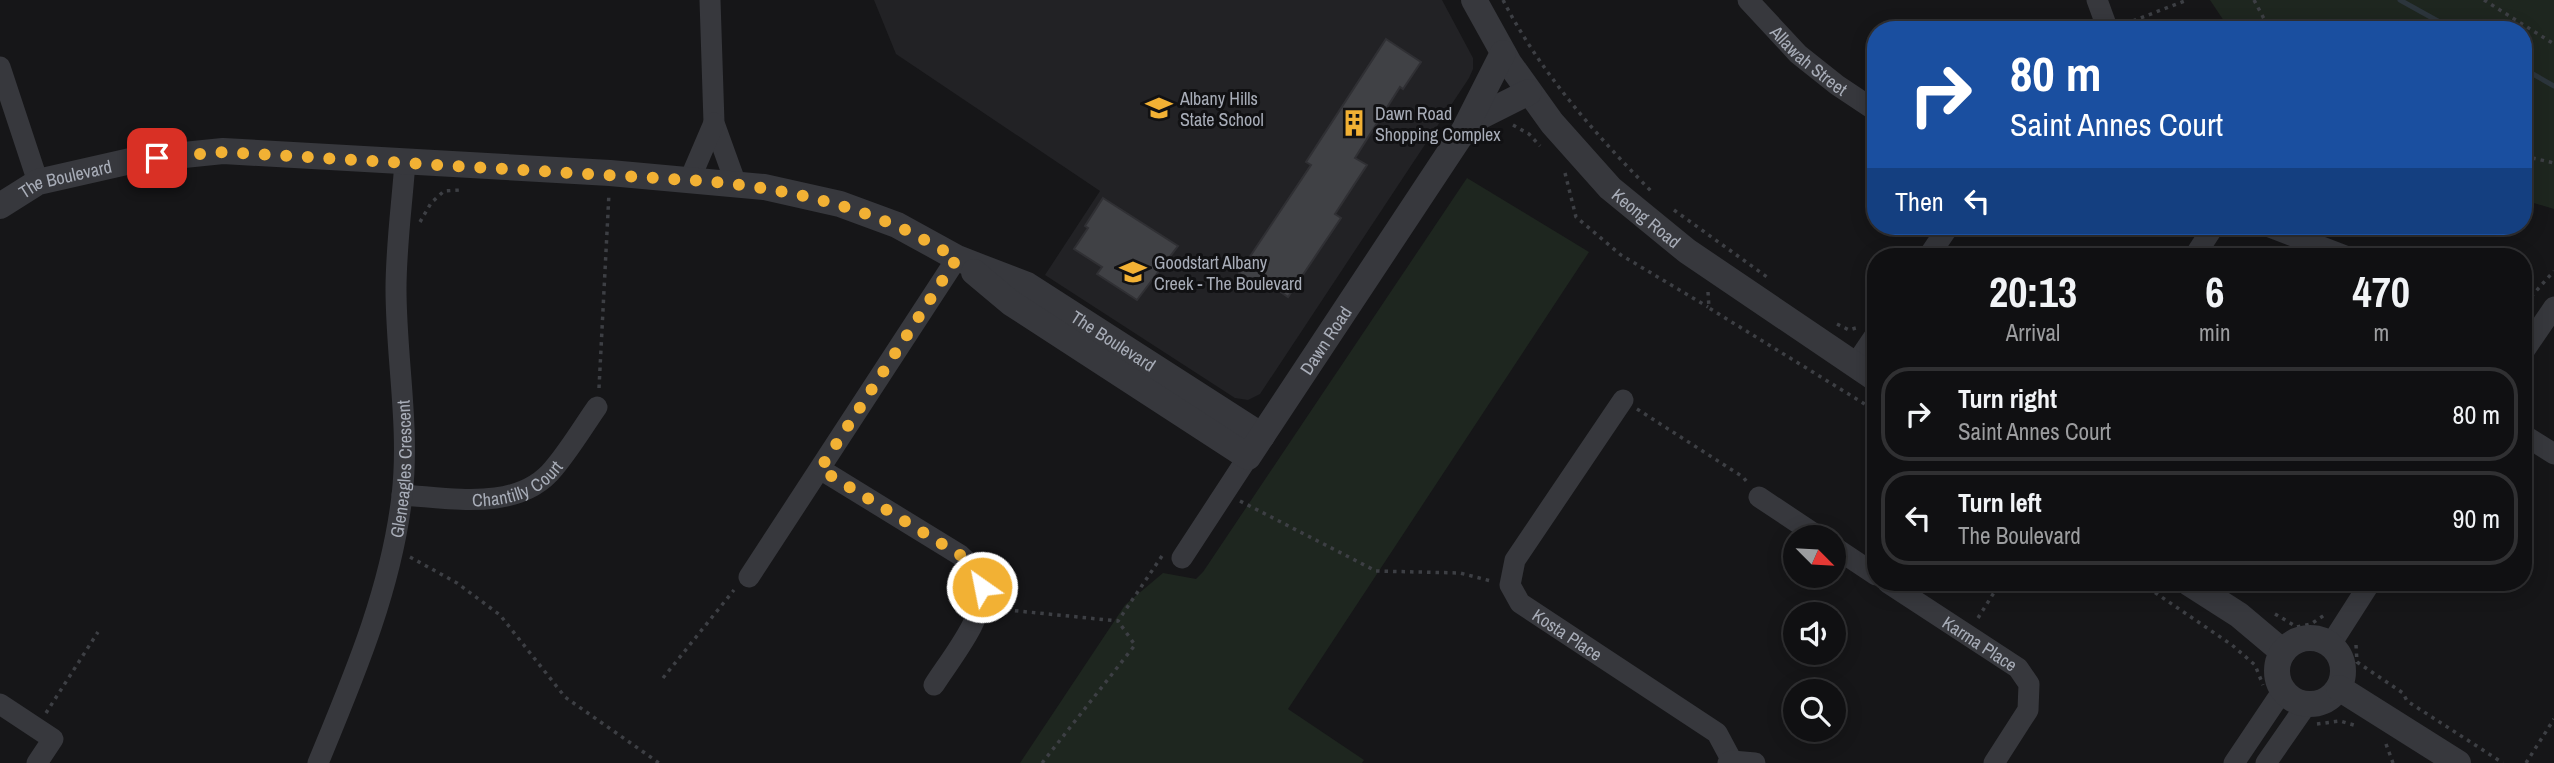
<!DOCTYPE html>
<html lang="en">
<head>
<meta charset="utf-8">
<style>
	:root { --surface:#101012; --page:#19191b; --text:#f1f3f6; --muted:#9c9d9f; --line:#303032 }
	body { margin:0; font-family:"Archivo Narrow",sans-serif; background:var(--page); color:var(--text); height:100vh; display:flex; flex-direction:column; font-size:26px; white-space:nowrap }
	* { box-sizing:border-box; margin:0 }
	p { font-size:23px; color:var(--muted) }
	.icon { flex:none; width:38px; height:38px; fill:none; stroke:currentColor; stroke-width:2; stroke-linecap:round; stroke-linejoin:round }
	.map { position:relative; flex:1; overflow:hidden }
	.details { position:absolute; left:1867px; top:248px; width:665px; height:343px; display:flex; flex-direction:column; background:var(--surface); border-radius:28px; box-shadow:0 4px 18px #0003,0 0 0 2px var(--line) }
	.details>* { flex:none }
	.guide { position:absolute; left:1867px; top:21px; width:665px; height:214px; border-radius:28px; box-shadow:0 4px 18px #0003,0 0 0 2px var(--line); background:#1a4fa0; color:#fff; overflow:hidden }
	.needle { width:46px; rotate:114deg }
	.fabs { position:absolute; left:1783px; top:525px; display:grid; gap:14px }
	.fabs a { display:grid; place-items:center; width:63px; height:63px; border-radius:50%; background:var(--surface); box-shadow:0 4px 18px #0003,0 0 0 2px var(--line); font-size:35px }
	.pin { position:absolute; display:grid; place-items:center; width:60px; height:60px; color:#fff; margin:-30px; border-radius:14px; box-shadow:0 4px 10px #0006 }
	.me { position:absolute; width:77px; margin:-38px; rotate:327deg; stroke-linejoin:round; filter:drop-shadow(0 0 5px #0008) }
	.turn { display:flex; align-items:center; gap:24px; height:147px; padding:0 28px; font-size:32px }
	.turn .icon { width:91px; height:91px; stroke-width:2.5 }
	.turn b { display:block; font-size:49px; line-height:60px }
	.then { display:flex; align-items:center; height:66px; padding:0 28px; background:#0003; gap:14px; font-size:26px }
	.eta { display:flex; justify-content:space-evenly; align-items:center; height:119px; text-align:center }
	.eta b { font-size:42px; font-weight:700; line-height:49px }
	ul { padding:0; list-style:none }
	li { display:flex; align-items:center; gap:21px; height:94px; margin:0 14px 10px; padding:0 14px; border:4px solid var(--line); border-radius:28px }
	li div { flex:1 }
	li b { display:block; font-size:26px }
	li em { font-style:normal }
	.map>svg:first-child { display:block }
	.built { fill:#222225 }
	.green { fill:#1e261f }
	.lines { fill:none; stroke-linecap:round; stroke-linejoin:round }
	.stream { stroke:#2c353c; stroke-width:5 }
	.building { fill:#404145; stroke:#303034; stroke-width:2 }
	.path { stroke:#3d3f44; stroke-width:3.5; stroke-dasharray:3.5 5; stroke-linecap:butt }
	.minor { stroke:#37383d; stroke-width:21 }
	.tertiary { stroke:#37383d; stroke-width:26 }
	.route { stroke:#f2b134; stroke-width:12; stroke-dasharray:0 21.6 }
	.labels { text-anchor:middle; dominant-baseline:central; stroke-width:6; stroke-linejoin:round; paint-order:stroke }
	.street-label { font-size:18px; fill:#a8adb8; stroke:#111113 }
	.poi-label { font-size:18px; fill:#a8adb8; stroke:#111113; text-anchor:start }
</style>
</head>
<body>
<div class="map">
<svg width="2554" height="763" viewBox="0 0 2554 763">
	<rect width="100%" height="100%" fill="#161618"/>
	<path class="built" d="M874,0H1442L1473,58V69L1469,78L1260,394L1248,400L1235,398L1045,275L1100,191L896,54Z"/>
	<g class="green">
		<path d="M2210,0H2554V209L2524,200V30H2230Z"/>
		<path d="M1467,178L1589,252L1288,709L1364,760L1362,763H1020L1125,605L1163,573L1196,579L1203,572Z"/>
	</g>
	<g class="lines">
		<g class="stream">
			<path d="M2400,0L2454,30"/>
			<path d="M2524,69L2554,86"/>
		</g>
	</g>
	<g class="building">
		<path d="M1386,39L1421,62L1403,89L1400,87L1355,158L1367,165L1335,214L1341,218L1288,297L1272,286L1268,292L1239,273L1311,165L1306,162Z"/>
		<path d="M1103,198L1178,246L1137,300L1097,274L1102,267L1074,249L1088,228L1085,226Z"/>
	</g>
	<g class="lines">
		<g class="path">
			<path d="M1503,0C1540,72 1595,134 1652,192"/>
			<path d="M2254,0L2270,30"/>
			<path d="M2484,0L2554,44"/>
			<path d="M2125,24L2187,0"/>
			<path d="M1513,125L1529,134L1540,146"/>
			<path d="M2524,156L2554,163"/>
			<path d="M1565,173L1576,217L1621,255L1708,307"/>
			<path d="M1674,210L1767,277"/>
			<path d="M420,222L431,203L444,191L461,190"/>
			<path d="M1708,292L1709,308L1876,411"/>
			<path d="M2524,300H2528L2554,271"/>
			<path d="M1837,324L1849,330L1856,328"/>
			<path d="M599,388L609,193"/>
			<path d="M1637,409L1743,477L1747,482"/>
			<path d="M1240,501L1376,571L1460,573L1491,581"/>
			<path d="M410,557L457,583L500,615L565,697L659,763"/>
			<path d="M2141,583L2232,645L2255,665L2263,685"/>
			<path d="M998,609L1118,621L1164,553"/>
			<path d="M2275,614L2297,627L2311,624L2326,614"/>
			<path d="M1978,618L2000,583"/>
			<path d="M2356,645L2357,662L2403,693L2407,701L2503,763"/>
			<path d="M663,678L734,590"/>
			<path d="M46,713L98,632"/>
			<path d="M2317,724L2340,721L2357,726"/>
			<path d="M2386,744L2393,763"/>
			<path d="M1042,763L1135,645L1118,621"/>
			<path d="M2526,763L2554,719"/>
		</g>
		<g class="minor">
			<path d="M710,0L714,123L736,184"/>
			<path id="s1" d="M1748,0L1798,54L1837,85L1876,111"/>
			<path d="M2097,0L2108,30"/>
			<path d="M0,67L38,182"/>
			<path d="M690,179L714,123"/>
			<path d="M2267,226L2348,257"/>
			<path d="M1928,257L1949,226"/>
			<path d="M2194,257L2214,226"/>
			<path d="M2524,351L2554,307"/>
			<path d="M1855,365L1876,334"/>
			<path id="s2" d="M1623,400L1515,560L1510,585L1520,603L1717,733L1732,761"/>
			<path d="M2524,435L2554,454"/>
			<path d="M820,469L960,555C970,564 979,573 982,586C987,615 949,661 934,685"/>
			<path id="s3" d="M402,495C452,498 519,512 554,468C570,449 583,427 597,407"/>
			<path d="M1759,497L1819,537"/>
			<path d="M1834,547L1876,575"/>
			<path d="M1182,558L1248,457"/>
			<path d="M749,577L957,258"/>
			<path id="s4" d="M1888,583L2018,668L2029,684L2028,710L1994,763"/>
			<path d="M2331,644L2370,583"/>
			<path d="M0,704L53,739L37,763"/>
			<path id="s5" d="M318,763C354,676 391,590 402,496C410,427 396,358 396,289C396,247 402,204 405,162"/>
			<path d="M1728,763L1732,761L1755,763"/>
			<path d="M2234,763L2283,690"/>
			<path d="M2266,763L2307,704"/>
		</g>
		<g class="tertiary">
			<path id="s6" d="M1474,0L1509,63L1552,123L1610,188L1687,251L1876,379"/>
			<path d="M1469,122L1529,92"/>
			<path id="s7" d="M0,206L38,182L135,160L223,151L610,173L764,187L840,204L897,225L957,258L1027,285L1262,436"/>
			<path id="s8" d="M974,272L1011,303L1248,457L1463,132L1503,53"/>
			<path d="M2189,583L2239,615L2283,652"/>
			<circle cx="2310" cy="671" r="33"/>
			<path d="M2339,688L2458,763"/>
		</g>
	</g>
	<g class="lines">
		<path class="route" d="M157,158L223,152L705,181C770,187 834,199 894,225C916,234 936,247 957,258L820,469L960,555L972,566L982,587"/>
	</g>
	<defs>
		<symbol id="school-bare" viewBox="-9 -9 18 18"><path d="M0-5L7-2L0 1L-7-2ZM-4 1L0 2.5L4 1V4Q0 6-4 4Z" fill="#f2b134" stroke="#111113" stroke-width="2.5" paint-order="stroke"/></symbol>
		<symbol id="building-bare" viewBox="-9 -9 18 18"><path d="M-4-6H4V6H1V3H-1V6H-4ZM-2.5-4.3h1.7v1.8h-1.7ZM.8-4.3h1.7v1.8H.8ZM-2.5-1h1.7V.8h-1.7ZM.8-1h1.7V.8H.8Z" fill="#f2b134" stroke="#111113" stroke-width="2.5" paint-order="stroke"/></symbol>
	</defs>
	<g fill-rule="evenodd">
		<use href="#school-bare" x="1140" y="89" width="38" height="38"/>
		<use href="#building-bare" x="1335" y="104" width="38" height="38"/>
		<use href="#school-bare" x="1114" y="253" width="38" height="38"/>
	</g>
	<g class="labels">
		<g class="street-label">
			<text stroke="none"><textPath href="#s1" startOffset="86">Allawah Street</textPath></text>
			<text stroke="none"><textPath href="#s7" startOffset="72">The Boulevard</textPath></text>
			<text stroke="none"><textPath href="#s6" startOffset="280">Keong Road</textPath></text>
			<text stroke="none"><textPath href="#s7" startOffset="1160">The Boulevard</textPath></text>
			<text stroke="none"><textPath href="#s8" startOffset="471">Dawn Road</textPath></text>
			<text stroke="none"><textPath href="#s5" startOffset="308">Gleneagles Crescent</textPath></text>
			<text stroke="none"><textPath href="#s3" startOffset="119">Chantilly Court</textPath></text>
			<text stroke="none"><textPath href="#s2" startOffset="296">Kosta Place</textPath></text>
			<text stroke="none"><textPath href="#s4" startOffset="110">Karma Place</textPath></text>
		</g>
		<g class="poi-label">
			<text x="1180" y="98">Albany Hills<tspan x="1180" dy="21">State School</tspan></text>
			<text x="1375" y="113">Dawn Road<tspan x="1375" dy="21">Shopping Complex</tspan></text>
			<text x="1154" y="262">Goodstart Albany<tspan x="1154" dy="21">Creek - The Boulevard</tspan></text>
		</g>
	</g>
</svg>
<div class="fabs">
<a><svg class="needle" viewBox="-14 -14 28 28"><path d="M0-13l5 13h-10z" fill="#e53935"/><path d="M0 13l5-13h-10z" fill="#9c9d9f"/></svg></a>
<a><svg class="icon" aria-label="sound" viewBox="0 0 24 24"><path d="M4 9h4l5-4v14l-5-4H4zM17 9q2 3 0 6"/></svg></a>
<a><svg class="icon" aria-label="search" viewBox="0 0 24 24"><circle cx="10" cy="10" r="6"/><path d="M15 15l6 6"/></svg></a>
</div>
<div class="pin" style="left:157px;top:158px;background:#d93025"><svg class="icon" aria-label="arrive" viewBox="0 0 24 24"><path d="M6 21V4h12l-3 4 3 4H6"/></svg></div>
<svg class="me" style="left:982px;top:587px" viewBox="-20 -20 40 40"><circle r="17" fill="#f2b134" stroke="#fff" stroke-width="3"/><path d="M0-11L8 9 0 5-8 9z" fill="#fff"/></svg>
<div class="guide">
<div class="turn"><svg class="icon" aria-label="right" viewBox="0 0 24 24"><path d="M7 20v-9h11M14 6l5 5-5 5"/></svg><div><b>80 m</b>Saint Annes Court</div></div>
<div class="then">Then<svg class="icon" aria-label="left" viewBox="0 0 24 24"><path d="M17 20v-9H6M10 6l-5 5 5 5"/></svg></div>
</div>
<section class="details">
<div class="eta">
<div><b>20:13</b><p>Arrival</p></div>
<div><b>6</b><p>min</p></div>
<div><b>470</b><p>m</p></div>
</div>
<ul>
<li><svg class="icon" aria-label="right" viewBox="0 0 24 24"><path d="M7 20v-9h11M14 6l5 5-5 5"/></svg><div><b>Turn right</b><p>Saint Annes Court</p></div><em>80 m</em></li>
<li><svg class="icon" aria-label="left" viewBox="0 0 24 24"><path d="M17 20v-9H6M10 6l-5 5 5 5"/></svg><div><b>Turn left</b><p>The Boulevard</p></div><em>90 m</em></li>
</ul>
</section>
</div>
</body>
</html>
